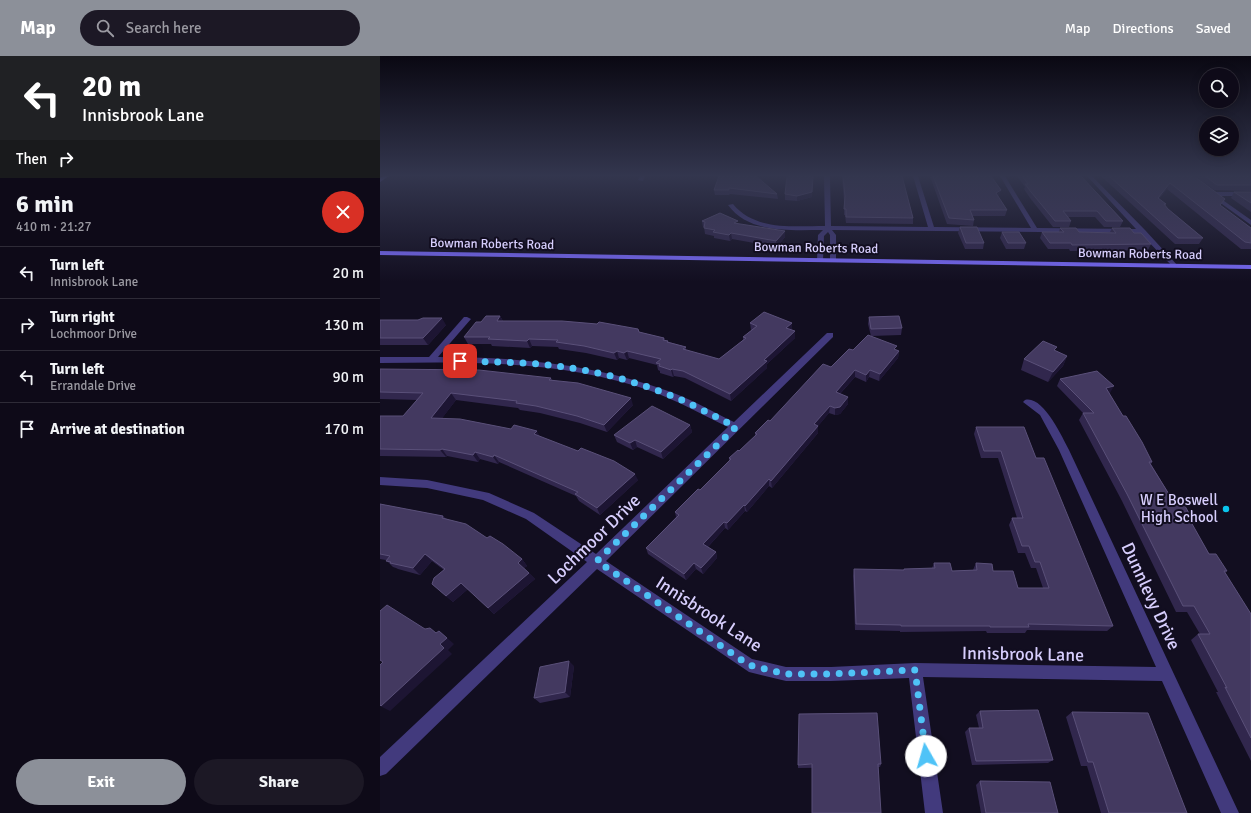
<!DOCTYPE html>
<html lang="en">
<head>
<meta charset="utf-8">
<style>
	:root { --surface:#0e0a18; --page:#1c1825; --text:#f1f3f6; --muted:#9b9aa2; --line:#2e2b37; --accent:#8c9099 }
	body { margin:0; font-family:Signika,sans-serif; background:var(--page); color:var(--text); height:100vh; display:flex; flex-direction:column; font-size:15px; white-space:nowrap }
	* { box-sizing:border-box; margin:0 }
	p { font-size:13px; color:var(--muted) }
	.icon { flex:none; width:22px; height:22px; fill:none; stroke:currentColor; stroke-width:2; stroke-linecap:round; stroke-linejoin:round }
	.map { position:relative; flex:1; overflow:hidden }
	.panel { display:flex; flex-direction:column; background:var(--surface); width:380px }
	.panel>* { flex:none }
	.hud { background:#202124; color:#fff; overflow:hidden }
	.controls { position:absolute; left:819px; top:12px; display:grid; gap:8px }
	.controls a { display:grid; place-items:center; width:40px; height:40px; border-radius:50%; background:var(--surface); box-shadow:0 2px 10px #0003,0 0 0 1px var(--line); font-size:20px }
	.pin { position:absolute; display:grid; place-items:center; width:34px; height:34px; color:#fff; margin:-17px; border-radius:8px; box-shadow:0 2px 6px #0006 }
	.me { position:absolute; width:44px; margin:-22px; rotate:353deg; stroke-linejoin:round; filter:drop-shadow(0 0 3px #0008) }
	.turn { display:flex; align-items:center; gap:14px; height:84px; padding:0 16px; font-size:18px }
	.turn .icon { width:52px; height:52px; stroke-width:2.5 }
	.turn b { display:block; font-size:28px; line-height:34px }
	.then { display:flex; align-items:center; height:38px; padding:0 16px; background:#0003; gap:8px; font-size:15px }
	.round { display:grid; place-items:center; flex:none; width:42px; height:42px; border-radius:21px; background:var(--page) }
	.head { display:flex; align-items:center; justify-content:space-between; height:68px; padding:0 16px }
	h1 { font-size:24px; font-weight:700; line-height:30px }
	.button { display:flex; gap:8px; margin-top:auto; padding:8px 16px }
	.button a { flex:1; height:46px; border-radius:24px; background:var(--accent); color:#fff; font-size:16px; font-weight:700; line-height:46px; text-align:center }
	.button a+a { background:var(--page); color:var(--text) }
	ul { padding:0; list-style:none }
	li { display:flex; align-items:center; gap:12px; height:52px; padding:0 16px; border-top:1px solid var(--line) }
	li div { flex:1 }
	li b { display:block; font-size:15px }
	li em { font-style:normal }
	header { display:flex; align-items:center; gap:24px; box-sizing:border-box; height:56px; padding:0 20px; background:var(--accent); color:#fff }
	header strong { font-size:19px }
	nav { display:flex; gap:22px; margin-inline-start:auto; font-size:14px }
	.search { width:280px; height:36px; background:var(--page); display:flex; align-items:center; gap:10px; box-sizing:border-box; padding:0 14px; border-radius:22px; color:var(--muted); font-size:15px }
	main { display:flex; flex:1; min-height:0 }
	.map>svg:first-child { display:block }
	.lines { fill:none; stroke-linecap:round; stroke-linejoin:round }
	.street { fill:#423a7d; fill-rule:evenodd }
	.secondary { fill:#7869f9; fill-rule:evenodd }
	.wall { fill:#31274d }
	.shaded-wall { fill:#1d1533 }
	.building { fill:#433960; stroke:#5a5079 }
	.route { stroke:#4fc3f7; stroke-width:7; stroke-dasharray:0 12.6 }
	.poi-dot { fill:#0ac5ed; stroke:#120e20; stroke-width:1.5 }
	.labels { text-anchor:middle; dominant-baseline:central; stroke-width:4; stroke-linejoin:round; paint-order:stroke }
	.far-street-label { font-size:13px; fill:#d7cefd; stroke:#120e20 }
	.poi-label { font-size:15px; fill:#d7cefd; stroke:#120e20; text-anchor:end }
	.near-street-label { font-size:18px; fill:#d7cefd; stroke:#120e20 }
</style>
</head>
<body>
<header>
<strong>Map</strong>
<div class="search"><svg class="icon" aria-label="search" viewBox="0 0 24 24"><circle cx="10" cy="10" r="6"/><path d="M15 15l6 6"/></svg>Search here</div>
<nav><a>Map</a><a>Directions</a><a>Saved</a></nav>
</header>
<main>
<section class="panel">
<div class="hud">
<div class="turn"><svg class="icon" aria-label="left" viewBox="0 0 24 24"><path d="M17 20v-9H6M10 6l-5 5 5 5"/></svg><div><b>20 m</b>Innisbrook Lane</div></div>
<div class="then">Then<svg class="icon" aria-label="right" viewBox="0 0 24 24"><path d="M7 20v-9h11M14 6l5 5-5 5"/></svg></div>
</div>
<div class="head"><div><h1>6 min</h1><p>410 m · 21:27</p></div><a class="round" style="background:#d93025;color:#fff"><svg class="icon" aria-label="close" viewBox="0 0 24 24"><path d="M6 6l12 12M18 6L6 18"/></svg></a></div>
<ul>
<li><svg class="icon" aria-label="left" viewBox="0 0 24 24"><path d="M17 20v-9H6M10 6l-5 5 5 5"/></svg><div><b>Turn left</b><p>Innisbrook Lane</p></div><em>20 m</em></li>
<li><svg class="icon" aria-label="right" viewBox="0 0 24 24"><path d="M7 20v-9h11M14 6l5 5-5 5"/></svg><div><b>Turn right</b><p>Lochmoor Drive</p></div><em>130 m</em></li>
<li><svg class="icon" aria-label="left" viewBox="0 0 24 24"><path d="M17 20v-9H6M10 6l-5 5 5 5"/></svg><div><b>Turn left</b><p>Errandale Drive</p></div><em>90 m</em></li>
<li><svg class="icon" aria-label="arrive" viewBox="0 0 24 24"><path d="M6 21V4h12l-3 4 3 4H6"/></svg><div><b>Arrive at destination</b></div><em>170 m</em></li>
</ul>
<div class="button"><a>Exit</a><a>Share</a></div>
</section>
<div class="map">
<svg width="871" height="757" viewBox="0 0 871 757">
	<rect width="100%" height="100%" fill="#120e20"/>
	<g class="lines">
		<g class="street">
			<path d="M260,120H265L263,125L258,124Z"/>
			<path d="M444,120H450L451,170L548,171L533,120H538L554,171L651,172L620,120H625L657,172L756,173L707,120H712L765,174L798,210L793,211L760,177L452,174L456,179V204L453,206L450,204V179L448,176L444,180L443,204L440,206L437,204L438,179L443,174C411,174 369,178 348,149L353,148C375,175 414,170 445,170Z"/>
			<path d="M832,136H871V140H837L871,164V169L831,140L829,138Z"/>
			<path d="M84,261H87L91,263L58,301C138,301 216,308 291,336C313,344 333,356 354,366L447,277H453V281L226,505L372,603L406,611H451L535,607L776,611L679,394L660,359L643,346L645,344C663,339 682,381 689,394L859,757H841L782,625L543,621L563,757H545L529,622L451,625H406L369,616L217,513L6,718L0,720V701L207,506L146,463L103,444L47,432L0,429V421L47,424L109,437L154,457L216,498L348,371C323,359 298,345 271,335C184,304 92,306 0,307V301H49Z"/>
		</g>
		<g class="secondary">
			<path d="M3,120H9L0,126V122Z"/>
			<path d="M0,195L871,209V213L0,199Z"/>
		</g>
	</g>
	<g class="wall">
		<path d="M339,120L397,138L398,143L350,138L349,139H335L334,134Z"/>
		<path d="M462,120H522L533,162V168L466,167L465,159H464V145Z"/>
		<path d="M550,120H611L621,134L618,140L627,154L625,160H592L594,164L593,170L567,168Z"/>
		<path d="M637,120H701L743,165L740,171H724L715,161H688L691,165L689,171H673L650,142L644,133L645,131Z"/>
		<path d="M721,120H814L841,150L871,172V193H861L787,133L779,143L786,148L785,150L823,182L819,188H795Z"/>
		<path d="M815,120H871V135L834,134Z"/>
		<path d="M854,136H871V156L851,142Z"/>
		<path d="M405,138L432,141L417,145L405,144Z"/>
		<path d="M322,165L359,168L405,181L397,191L352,183L350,185L334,182V180L325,178L324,171H323Z"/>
		<path d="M580,171L604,187L603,193H585L578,177Z"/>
		<path d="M680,172L699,176H730L732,172L754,177L771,188L768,194L690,195L689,193H668L660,182L662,176H679Z"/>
		<path d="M622,176L646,187L644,193H626L620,182Z"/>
		<path d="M120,260L123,265L258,273L259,276L284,282L285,284L288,285L289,286L306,291V294L339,303L363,284V281L372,274H371L370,267H412V274L415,275V282L387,308V312L351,345L305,322L294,320L293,321L280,317V315L278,314L277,309L249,302L247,304L239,302L237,304L206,297L179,293L178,291L152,290L150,292L112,290L111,288H88L84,281L101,266Z"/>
		<path d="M489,261L522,272L521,279L491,280L488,268Z"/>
		<path d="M0,264L66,269L48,289H0Z"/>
		<path d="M473,294H517L519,295L518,302L499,325L489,321L486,326L475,321L460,338L468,348L460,358L455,359L449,357L438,370V377L392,432L389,430L367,456L365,455L348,474L345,472L328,491L336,496L337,502L323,518L316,513L306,524L268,498L266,492L296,461L295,456L320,434L349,405V402L359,395L375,380V377L390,365L451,311Z"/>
		<path d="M676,295L687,300L683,310L668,326L641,314L644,303Z"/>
		<path d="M0,313L171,322L172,324L253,349L227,376L200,367L160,357L140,354L138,352L76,344L62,362L159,380L258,424L220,459L199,445L196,440L119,406L118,408L100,403L98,406L67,400L66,401L0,400V360H23L37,344L0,343Z"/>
		<path d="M680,323L730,337H729L743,360L772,406L771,408L792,443L814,466L812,468L829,498L847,515L845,517L871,558V705L836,636H838L811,584L818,578H820L807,556H796L742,445L699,364L703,357L677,330Z"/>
		<path d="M310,369L312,376L283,403L257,391L253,394L237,386L234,379Z"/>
		<path d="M596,371L656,402L733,570L727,575L647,574L645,577H607L606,575L520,576V575L475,574L473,520L474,513L524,514V513L552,512L554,507L572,515L593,514L596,507L613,515L638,532H663L656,512H651L645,497H638L629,469L632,462H637L618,402H601L594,378Z"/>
		<path d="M0,448L63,460L65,462L107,482L142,503L147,510L144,512L155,523L114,558L88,533L73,546L52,528L64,514L52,505L40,519L18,513L16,512L13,511L6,504L0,503Z"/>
		<path d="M194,610L190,641L160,647L154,642Z"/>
		<path d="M600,655L673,704L668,707L592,709L585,676L589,672H599L596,659Z"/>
		<path d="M692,656L807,757H721L707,710H701L686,661Z"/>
		<path d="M501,708L500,711L418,712V709Z"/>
		<path d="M600,725L678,757H601L596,729Z"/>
	</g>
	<g class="shaded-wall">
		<path d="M433,120L432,141L417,145V140Z"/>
		<path d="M790,127L787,133L775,147L778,142Z"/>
		<path d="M621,134L619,140L615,142L616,137Z"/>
		<path d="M405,175V181L397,191L396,185Z"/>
		<path d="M351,177L352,183L350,185L349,179Z"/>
		<path d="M120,260L124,267L117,265Z"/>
		<path d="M62,262L66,269L48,289L43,282Z"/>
		<path d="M412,267V274L406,279V272Z"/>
		<path d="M415,275V282L387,308V312L351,345L350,338L384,304Z"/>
		<path d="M149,283L152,290L150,292L147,285Z"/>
		<path d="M237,295L239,302L237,304L234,297Z"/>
		<path d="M247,295L249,302L247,304L244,297Z"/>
		<path d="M519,295L518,302L499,325L500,318Z"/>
		<path d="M687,300L683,310L668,326L673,316Z"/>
		<path d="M292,313L294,320L293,321L291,314Z"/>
		<path d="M475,314V321L455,343L456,336Z"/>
		<path d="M490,314L489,321L486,326V319Z"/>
		<path d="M734,330L730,337L723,339L726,332Z"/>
		<path d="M71,337L76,344L57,369L51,362Z"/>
		<path d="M468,341V348L460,358L455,359V352Z"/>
		<path d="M251,342L253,349L227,376L224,369Z"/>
		<path d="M450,350L449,357L434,375V368Z"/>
		<path d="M310,369L312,376L283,403L281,396Z"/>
		<path d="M438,370V377L392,432L391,425Z"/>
		<path d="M157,375L161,382L154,378Z"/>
		<path d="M255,384L257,391L253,394L250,387Z"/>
		<path d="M62,393L67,400L66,401L60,394Z"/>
		<path d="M95,396L100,403L98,406L93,399Z"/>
		<path d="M114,399L119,406L118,408L113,401Z"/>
		<path d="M255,418L258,424L220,459L217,452Z"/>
		<path d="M389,423V430L367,456L365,450Z"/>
		<path d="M364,449L365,455L348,474L347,467Z"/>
		<path d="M344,466L345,472L325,494L323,488Z"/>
		<path d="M336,496L337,502L323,518L321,512Z"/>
		<path d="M45,498L52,505L40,519L33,512Z"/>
		<path d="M142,503L147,510L143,513L138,507Z"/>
		<path d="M314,507L316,513L306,524L304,518Z"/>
		<path d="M149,517L155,523L114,558L108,552Z"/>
		<path d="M81,527L88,533L73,546L66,540Z"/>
		<path d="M59,575L74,588L68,594L72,598L10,655L0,650V646L60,588Z"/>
		<path d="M189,605L194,610L190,641L185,636Z"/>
	</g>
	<g class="building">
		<path d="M339,120H376L397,138L349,132V134H334Z"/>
		<path d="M407,120H433L432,136L417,140L405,138Z"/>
		<path d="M463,120H522L533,162L466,161V153H464L465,140Z"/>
		<path d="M553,120H611L621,134L616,137L627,154H590L594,164L569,162Z"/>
		<path d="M642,120H701L743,165H726L717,155H683L691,165H675L651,136L645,128H648Z"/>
		<path d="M729,120H814L845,143L840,149L871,172V187L865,186L790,127L778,142L786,148H784L788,153L823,182H798Z"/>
		<path d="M825,120H871V129H837Z"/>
		<path d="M854,136H871V147Z"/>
		<path d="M340,157L358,165L354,167L405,175L396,185L351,177L349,179L333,176L335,174L324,172L325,166L322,165Z"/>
		<path d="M580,171H597L604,187H586Z"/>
		<path d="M680,172H696L699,176L736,177L732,172H750L754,177H761L771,188L692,189L691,187H670L662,176H684Z"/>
		<path d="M622,176H639L646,187H628Z"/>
		<path d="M384,256L412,267L406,272L415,275L384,304L387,305L350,338L303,315L292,313L291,314L279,310L280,308L276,307L281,303L247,295L244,297L237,295L234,297L204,290L176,286L178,284L149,283L147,285L108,283L110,281H84L96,266H101L106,260H120L117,265H182L217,268L219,266L258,273L259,276L284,282L283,284L288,285L287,286L306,291L303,293L339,303L366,282L363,281L377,270L370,267Z"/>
		<path d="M519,260L522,272L491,273L489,261Z"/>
		<path d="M43,262H62L43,282H0V264H38Z"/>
		<path d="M488,279L517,290L514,293L519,295L500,318L490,314L486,319L475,314L456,336L468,341L460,351L455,352L450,350L434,368L438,370L391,425L389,423L365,450L364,449L347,467L344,466L323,488L336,496L321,512L314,507L304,518L266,492L299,459L295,456L318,433L320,434L351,403L349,402L358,394L359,395L377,378L375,377L388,364L390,365L443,308L451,311L469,293L473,294Z"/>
		<path d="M663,285L677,291L674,294L687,300L673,316L644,303Z"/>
		<path d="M0,313L99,314L171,322L169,324L198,327L251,342L224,369L197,360L156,350L136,347L137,345L71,337L51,362L80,363L131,373L134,369L157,375L154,378L198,395L201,392L234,405L255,418L217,452L195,438L198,436L114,399L113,401L95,396L93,399L62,393L60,394L0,393V360H23L43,337L0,336Z"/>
		<path d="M717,315L734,330L726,332L743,360H746L762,386L772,406H769L792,443H801L814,466H811L829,498H836L847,515H844L871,558V682L845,631L847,632L818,578H830L814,550H803L747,438L703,357H714L680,323Z"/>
		<path d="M272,350L310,369L281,396L255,384L250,387L234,379Z"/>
		<path d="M596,371H644L656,402H664L733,570L648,568L649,571H610V570H521V569L476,568L474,513L524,514V513L555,512L554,507H570L572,515L597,514L596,507L612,508L613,515H633L638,532H669L660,506H655L649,490H642L632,462H643L621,395H604Z"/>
		<path d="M0,448L63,460L62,462L86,468L107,482L110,480L123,488L142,503L138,507L149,517L108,552L81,527L66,540L52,528L54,522L65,513L45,498L33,512L10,507L11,506L6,505L10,500L0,498Z"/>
		<path d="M7,549L45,573L50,572L56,577L59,575L67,582L60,588L64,592L1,650L0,649V609L3,606L0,604V555Z"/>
		<path d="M189,605L185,636L154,642L160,611Z"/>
		<path d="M658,654L673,704L596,705L589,672H603L600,655Z"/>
		<path d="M692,656L768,657L807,757H729L713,706H708Z"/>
		<path d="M497,657L501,708H498L501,757H432V708L418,709L419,658Z"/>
		<path d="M600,725L670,726L678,757H606Z"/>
	</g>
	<linearGradient id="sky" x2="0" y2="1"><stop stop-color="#0a0812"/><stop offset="0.53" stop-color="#33364e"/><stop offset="1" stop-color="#33364e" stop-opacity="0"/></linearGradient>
	<rect width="871" height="226" fill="url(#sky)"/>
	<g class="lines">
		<path class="route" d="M80,305C112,306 145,306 177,310C220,315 265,328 304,345C321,353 338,362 356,371L217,505L369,609L406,618H451L535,614L546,700"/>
	</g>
	<circle class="poi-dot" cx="846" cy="453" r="4"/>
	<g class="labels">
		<g class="far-street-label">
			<text transform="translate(112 188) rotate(1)">Bowman Roberts Road</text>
			<text transform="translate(436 192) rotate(1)">Bowman Roberts Road</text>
			<text transform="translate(760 198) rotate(1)">Bowman Roberts Road</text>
		</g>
		<g class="poi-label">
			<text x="838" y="444">W E Boswell<tspan x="838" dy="17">High School</tspan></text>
		</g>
		<g class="near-street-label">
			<text transform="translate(214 483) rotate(-44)">Lochmoor Drive</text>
			<text transform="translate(771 540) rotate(65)">Dunnlevy Drive</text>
			<text transform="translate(329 558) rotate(33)">Innisbrook Lane</text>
			<text transform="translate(643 598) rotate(1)">Innisbrook Lane</text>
		</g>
	</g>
</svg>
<div class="controls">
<a><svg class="icon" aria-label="search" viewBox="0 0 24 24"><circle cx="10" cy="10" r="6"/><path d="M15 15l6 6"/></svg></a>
<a><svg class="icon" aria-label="layers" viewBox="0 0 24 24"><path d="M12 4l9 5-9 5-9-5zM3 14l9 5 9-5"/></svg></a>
</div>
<div class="pin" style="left:80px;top:305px;background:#d93025"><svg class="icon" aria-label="arrive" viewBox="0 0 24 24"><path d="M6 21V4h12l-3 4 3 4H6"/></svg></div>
<svg class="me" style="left:546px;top:700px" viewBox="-20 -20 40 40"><circle r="19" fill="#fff"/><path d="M0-13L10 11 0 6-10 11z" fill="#4fc3f7"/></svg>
</div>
</main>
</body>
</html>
